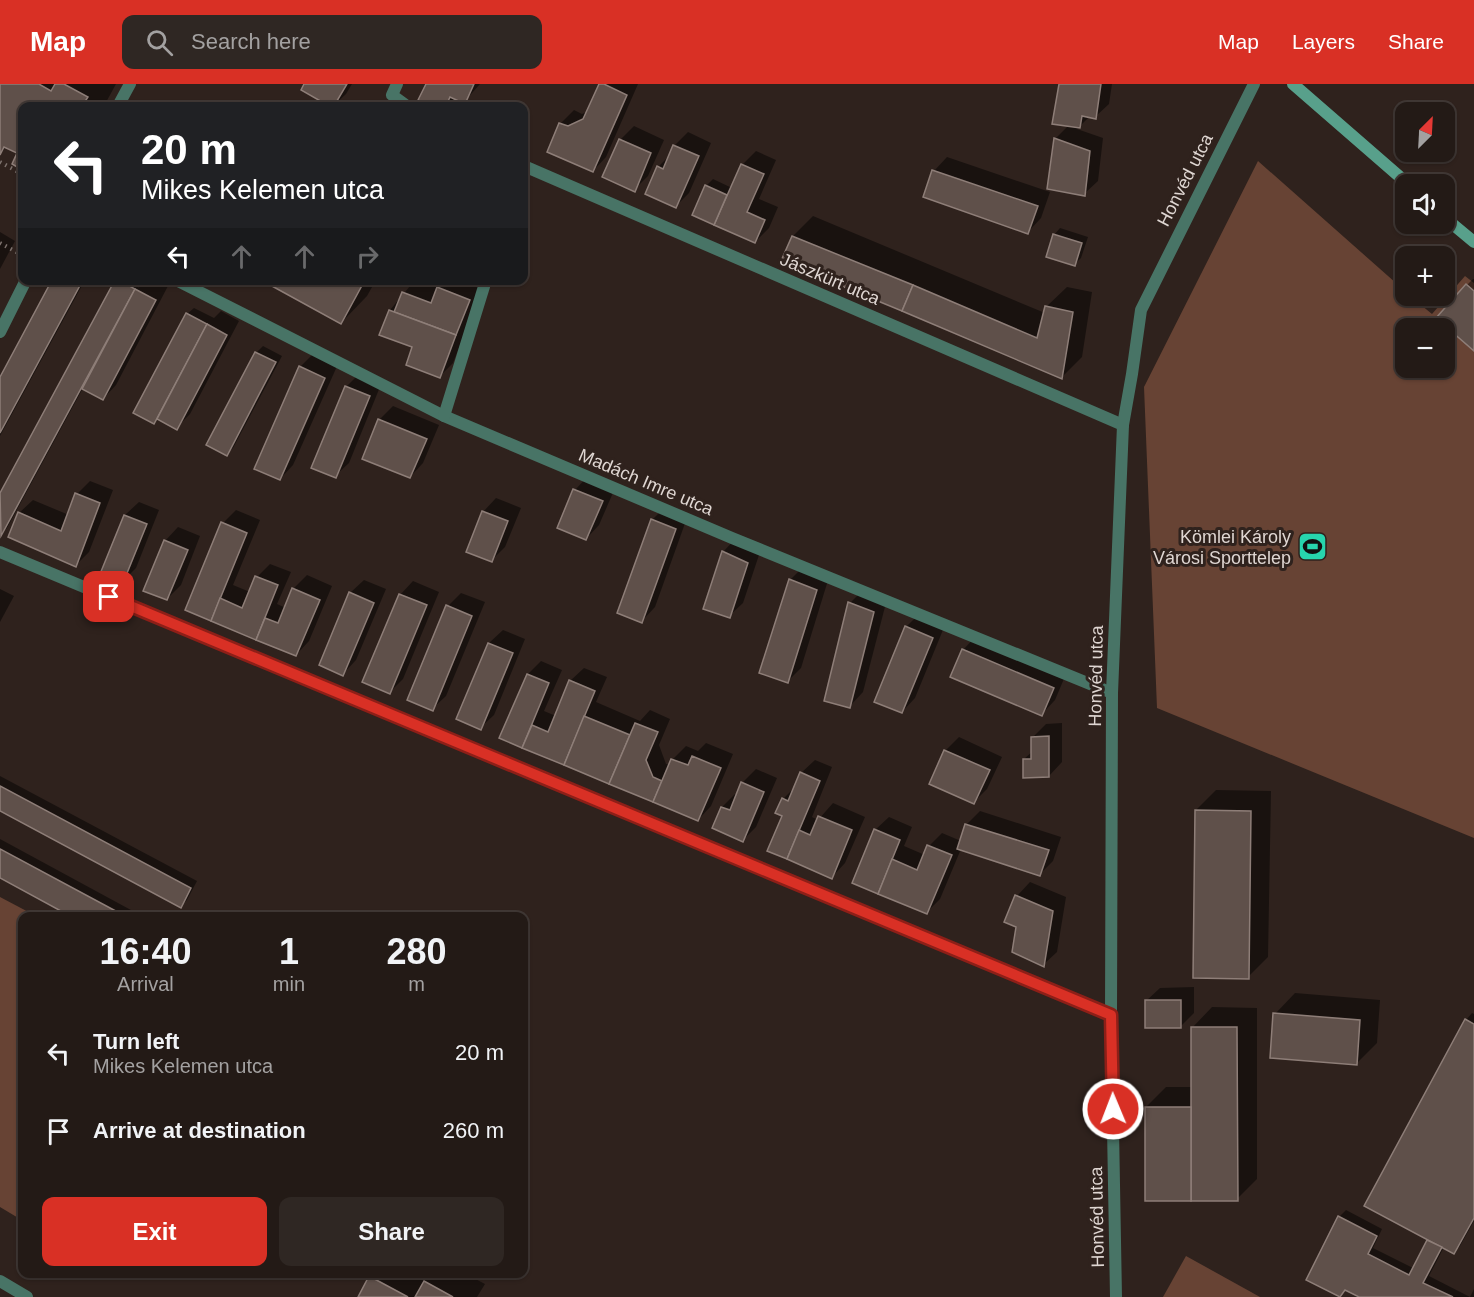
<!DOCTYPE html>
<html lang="en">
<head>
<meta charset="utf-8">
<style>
	:root { --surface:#231a16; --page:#2f2723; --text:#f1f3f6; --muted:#a3a1a1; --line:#403835; --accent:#d93025 }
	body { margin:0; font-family:Arial,sans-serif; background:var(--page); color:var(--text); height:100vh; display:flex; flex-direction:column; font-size:22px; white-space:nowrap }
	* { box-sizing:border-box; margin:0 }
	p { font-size:20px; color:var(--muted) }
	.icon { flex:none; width:33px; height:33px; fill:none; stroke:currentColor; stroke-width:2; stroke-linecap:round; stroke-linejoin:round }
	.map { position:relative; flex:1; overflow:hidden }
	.side { position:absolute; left:18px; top:828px; width:510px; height:366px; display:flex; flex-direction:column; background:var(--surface); border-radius:12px; box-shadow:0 2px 4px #0004,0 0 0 2px var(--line) }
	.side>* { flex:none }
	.hud { position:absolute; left:18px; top:18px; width:510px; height:183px; border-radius:12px; box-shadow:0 2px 4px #0004,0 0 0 2px var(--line); background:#202124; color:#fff; overflow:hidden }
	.needle { width:39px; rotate:24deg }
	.fabs { position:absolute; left:1395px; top:18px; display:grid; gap:12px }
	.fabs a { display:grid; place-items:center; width:60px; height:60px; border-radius:12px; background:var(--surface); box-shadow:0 2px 4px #0004,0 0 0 2px var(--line); font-size:30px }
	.pin { position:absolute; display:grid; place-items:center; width:51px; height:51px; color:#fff; margin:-26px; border-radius:12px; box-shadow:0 3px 9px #0006 }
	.me { position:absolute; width:66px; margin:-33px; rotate:359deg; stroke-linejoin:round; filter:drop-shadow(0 0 4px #0008) }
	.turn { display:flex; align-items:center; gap:21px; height:126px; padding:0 24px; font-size:27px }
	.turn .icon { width:78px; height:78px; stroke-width:2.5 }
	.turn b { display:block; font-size:42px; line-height:51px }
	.lanes { display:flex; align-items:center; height:57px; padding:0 24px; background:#0003; justify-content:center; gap:30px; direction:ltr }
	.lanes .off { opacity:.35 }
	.eta { display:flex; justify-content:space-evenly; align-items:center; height:102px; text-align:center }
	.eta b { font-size:36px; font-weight:700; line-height:42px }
	.action { display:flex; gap:12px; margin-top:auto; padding:12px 24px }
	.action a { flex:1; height:69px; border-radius:12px; background:var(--accent); color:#fff; font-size:24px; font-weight:700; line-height:69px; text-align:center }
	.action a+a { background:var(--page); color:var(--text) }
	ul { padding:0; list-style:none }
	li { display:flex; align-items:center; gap:18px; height:78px; padding:0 24px }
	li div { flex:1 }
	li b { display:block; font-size:22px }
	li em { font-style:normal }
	header { display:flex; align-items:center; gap:36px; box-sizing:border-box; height:84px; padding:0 30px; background:var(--accent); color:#fff }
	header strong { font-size:28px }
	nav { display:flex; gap:33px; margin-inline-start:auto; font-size:21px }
	.search { width:420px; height:54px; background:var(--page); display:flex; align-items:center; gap:15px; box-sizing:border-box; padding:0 21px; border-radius:12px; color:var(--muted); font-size:22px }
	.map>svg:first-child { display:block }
	.park { fill:#674334; fill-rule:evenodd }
	.shadow { fill:#0007 }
	.building { fill:#5f504a; stroke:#8e7e78; stroke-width:1.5 }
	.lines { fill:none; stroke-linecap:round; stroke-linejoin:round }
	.path { stroke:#7d726d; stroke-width:4; stroke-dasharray:1.5 4.5; stroke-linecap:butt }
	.street { stroke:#487466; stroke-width:12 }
	.secondary { stroke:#58a08b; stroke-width:12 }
	.route-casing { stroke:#8d1f18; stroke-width:15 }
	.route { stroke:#d93025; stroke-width:10 }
	.labels { text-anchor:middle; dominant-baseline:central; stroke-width:6; stroke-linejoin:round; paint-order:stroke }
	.street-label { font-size:18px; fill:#dfd6d2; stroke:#2f221d }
	.poi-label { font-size:18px; fill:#dfd6d2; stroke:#2f221d; text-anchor:end }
</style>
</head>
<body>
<header>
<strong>Map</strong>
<div class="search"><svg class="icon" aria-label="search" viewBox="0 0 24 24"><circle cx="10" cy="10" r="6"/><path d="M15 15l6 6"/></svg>Search here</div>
<nav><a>Map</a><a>Layers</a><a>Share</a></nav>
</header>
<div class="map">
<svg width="1474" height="1213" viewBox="0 0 1474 1213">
	<rect width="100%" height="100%" fill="#2f221d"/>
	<g class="park">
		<path d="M1258,77L1405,207L1406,212H1410L1432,230L1465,192L1474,199V754L1157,624L1144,303ZM1406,244H1444V284H1406Z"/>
		<path d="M0,813L36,832H22V1131L20,1135L0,1123Z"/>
		<path d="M1186,1172L1260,1213H1163Z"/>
	</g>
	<g class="shadow">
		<path d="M0,0H116L104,22H22V84L14,79L19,69L7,62L0,70Z"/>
		<path d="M306,0H352L346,10L333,22L303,6Z"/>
		<path d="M427,0H480L464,18L455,14L446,22H436L420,15Z"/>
		<path d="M600,0H638L606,73L593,87L549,67L561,39L574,26L582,30L589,27Z"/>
		<path d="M1060,0H1112L1109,20L1095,33L1090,32L1077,45L1103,54L1098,97L1084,110L1055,55L1069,41Z"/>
		<path d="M634,42L664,56L648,92L634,106L620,56Z"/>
		<path d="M688,48L711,59L689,109L675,123L658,83L670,71L674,62Z"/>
		<path d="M756,67L776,76L759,115L778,123L769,144L755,158L694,130L706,102L713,95L732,104L742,81Z"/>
		<path d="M947,73L1050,108L1041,134L1028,148L934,87Z"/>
		<path d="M813,132L1045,229L1046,223L1067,203L1092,208L1082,273L1062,293L793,152Z"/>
		<path d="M1060,144L1088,153L1081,174L1075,180L1054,151Z"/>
		<path d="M0,148L15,157L0,185Z"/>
		<path d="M1473,195H1474V265L1467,201Z"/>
		<path d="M54,196H85L0,352V296Z"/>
		<path d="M116,196H137L140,198L138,204L146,196H157L168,202L116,301L103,315L83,304L7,444L1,450L0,412Z"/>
		<path d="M264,196H376L367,212L341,239Z"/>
		<path d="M415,196L439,204L446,196H470L469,198L482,203L453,279L440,292L414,263L390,226Z"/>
		<path d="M194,224L214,234L221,227L239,237L190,330L176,344L158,334L154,338L187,230Z"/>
		<path d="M263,262L282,272L233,364L226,370L208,360L257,268Z"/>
		<path d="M314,269L338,280L293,381L280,395L300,283Z"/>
		<path d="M360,289L382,298L349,379L335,392L346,303Z"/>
		<path d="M393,322L439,341L423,379L410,393L379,336Z"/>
		<path d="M588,392L615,404L599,441L586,455L559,443L575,406Z"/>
		<path d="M90,397L113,406L89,468L76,481L19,429L33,416L69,431L77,410Z"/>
		<path d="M496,414L521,424L505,463L492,476L483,428Z"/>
		<path d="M139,418L159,426L136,484L122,498L102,489L125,431Z"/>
		<path d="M665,423L688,431L655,523L642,537L652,436Z"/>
		<path d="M236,426L260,436L233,501L250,508L257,493L270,480L291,488L277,520L286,524L293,505L307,491L332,502L309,557L296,571L187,525L223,439Z"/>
		<path d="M178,443L200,452L181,501L167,515L165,457Z"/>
		<path d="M736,454L761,465L743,519L729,532L723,468Z"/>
		<path d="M804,482L829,493L801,584L788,597L760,588L791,495Z"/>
		<path d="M364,496L386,505L356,576L343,590L350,509Z"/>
		<path d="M413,497L439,508L403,595L390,608L400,511Z"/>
		<path d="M0,505L14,512L0,538Z"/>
		<path d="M863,506L887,515L863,608L850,622V519Z"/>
		<path d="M461,509L485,518L446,612L432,625L448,522Z"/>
		<path d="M919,530L945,541L915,614L902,628L906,543Z"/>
		<path d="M503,546L525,555L494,631L480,644L489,559Z"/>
		<path d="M976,552L1066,590L1055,616L1042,630L963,566Z"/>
		<path d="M541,577L562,586L544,627L556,632L570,597L584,584L607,593L596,618L640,637L650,626L670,635L659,661L666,680L670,681L672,676L686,662L698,667L706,659L733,670L711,722L698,736L501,654L528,590Z"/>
		<path d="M1062,639V678L1049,692L1024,675L1033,667V653L1046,640Z"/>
		<path d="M959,653L1002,673L987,705L974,718L931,699L946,666Z"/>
		<path d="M815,676L832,683L812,733L818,736L833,719L865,733L845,779L832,793L784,731L783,715L796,702L801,689Z"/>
		<path d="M756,685L777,694L756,743L743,756L722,723L735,710L737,711L742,699Z"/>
		<path d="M0,692L197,797L187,816L181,822L0,725Z"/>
		<path d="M1216,706L1271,707L1268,873L1248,893L1196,726Z"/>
		<path d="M980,727L1061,753L1053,777L1040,790L961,765L940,815L927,828L854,798L875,746L889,733L912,743L904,762L925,771L929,762L942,749L961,757L966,741Z"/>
		<path d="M0,755L142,832H73L0,793Z"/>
		<path d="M1030,798L1066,813L1057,868L1043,881L1018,842L1006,837L1017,812Z"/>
		<path d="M1194,903V929L1181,942L1146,917L1160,904Z"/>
		<path d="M1295,909L1380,916L1377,959L1357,979L1275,930Z"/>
		<path d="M1212,923L1257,924V1095L1237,1115L1146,1023L1166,1003H1192V944Z"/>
		<path d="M1472,929L1474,930V1137L1460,1162L1454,1168L1444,1163L1429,1192L1470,1213L1474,1205V1213H1363L1347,1205L1340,1212L1308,1195L1339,1133L1346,1126L1382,1145L1373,1164L1415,1185L1429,1155L1466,936Z"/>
		<path d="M374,1190H421L429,1194L434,1190H466L485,1200L477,1213H359Z"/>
	</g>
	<g class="building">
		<path d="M0,0H39L51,7L55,0H64L88,13L82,22H22V86L12,80L17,69L4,63L0,71Z"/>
		<path d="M304,0H347L334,22H329L301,6Z"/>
		<path d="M426,0H474L465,20L450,13L446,22H432L418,16Z"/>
		<path d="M599,0H604L627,11L593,88L547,68L559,39L568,42L583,35Z"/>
		<path d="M1059,0H1101L1096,35L1082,32L1080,44L1052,40Z"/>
		<path d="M1054,54L1090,67L1085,112L1047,105Z"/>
		<path d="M619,55L651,69L635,108L602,93Z"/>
		<path d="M673,61L699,72L676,124L645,110L657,82L663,85Z"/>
		<path d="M741,80L764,90L747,128L765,136L755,159L714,141Z"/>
		<path d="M932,86L1038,122L1028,150L923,113Z"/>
		<path d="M705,101L727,111L714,141L692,131Z"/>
		<path d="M1053,150L1082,159L1075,182L1046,173Z"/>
		<path d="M792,152L913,201L902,227L781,177Z"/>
		<path d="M52,196H83L0,349V293Z"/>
		<path d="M115,196H119L135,205L1,452L0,409Z"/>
		<path d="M261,196H365L341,240Z"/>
		<path d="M1466,200L1474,207V267L1436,234Z"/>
		<path d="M913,201L1037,254L1045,222L1073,228L1062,295L902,227Z"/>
		<path d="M437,203L470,216L456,251L394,228L402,208L431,219Z"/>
		<path d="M135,205L156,216L103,316L82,305Z"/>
		<path d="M389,226L456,251L440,294L406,281L412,263L379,251Z"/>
		<path d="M186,229L207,240L154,340L133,329Z"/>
		<path d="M207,240L227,251L177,346L157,335Z"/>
		<path d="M255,268L276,278L227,372L206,361Z"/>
		<path d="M299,282L325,294L280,396L254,385Z"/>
		<path d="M345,302L370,312L336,394L311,384Z"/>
		<path d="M378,335L427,355L410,394L362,375Z"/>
		<path d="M573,405L603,417L586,456L557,444Z"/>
		<path d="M75,409L100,419L76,483L8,453L18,428L61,447Z"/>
		<path d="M482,427L508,437L492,478L466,468Z"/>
		<path d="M124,431L147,440L123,499L100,490Z"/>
		<path d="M651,435L676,445L642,539L617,529Z"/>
		<path d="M221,438L247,449L211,537L185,526Z"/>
		<path d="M164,456L188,466L167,516L143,507Z"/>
		<path d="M722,467L748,479L730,534L703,525Z"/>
		<path d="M255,492L278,501L256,556L211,537L220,514L242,524Z"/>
		<path d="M789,495L817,506L788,599L759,589Z"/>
		<path d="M292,504L320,516L296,572L256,556L265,534L278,539Z"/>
		<path d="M349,508L374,519L343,592L319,581Z"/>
		<path d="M399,510L427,521L390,610L362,598Z"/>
		<path d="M848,518L874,528L850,624L824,617Z"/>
		<path d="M446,521L472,532L433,627L407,616Z"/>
		<path d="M905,542L933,554L902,629L874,618Z"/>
		<path d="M488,559L513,569L481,646L456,635Z"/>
		<path d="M962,565L1054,604L1042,632L950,593Z"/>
		<path d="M527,590L549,599L522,664L499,654Z"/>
		<path d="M569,596L595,607L564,681L522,664L532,641L548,648Z"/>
		<path d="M584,632L630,651L609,700L564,681Z"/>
		<path d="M635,639L658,648L646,676L653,693L662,697L653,718L609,700Z"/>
		<path d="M1049,652V693L1023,694V675H1031V653Z"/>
		<path d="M944,666L990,686L974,720L929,700Z"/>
		<path d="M692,672L721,684L698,737L653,718L671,675L688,681Z"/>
		<path d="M800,688L820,697L787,775L767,767L782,732L775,729L782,714L788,717Z"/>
		<path d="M741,698L764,708L743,758L712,744L721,723L730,726Z"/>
		<path d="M0,702L191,804L181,824L0,727Z"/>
		<path d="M1195,726L1251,727L1249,895L1193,894Z"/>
		<path d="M818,732L852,746L832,795L787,775L799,746L810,751Z"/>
		<path d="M965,740L1049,766L1040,792L957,765Z"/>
		<path d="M874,745L900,756L878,810L852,799Z"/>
		<path d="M927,761L952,771L927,830L878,810L892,775L917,786Z"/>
		<path d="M0,765L125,832H70L0,794Z"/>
		<path d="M1015,811L1053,827L1044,883L1012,868L1016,843L1004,838Z"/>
		<rect x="1145" y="916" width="36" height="28"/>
		<path d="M1273,929L1360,936L1357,981L1270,974Z"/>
		<path d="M1465,935L1474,940V1134L1454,1170L1364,1122Z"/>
		<path d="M1191,943H1237L1238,1117H1191Z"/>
		<rect x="1145" y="1023" width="46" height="94"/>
		<path d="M1338,1132L1377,1152L1368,1170L1409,1191L1427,1156L1442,1163L1423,1199L1453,1213H1359L1345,1206L1340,1213L1306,1196Z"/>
		<path d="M369,1192L408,1213H358Z"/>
		<path d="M424,1197L453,1213H415Z"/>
	</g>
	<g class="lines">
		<g class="path">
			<path d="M0,78L22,90"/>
			<path d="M0,159L22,171"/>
		</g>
		<g class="street">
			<path d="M397,0L392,11L407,22"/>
			<path d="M118,22L130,0"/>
			<path d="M524,82L1123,341"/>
			<path d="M176,196L444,332L732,454L1112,609"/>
			<path d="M0,248L26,196"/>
			<path d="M444,332L486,196"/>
			<path d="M0,468L1111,931"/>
			<path d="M0,1197L27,1213"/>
			<path d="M1116,1213L1111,931L1112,609L1123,341L1132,290L1141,226L1254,0"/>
		</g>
		<g class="secondary">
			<path d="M1293,0L1408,100"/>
			<path d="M1444,133L1474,158"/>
		</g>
	</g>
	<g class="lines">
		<defs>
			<path id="route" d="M109,513L1111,931L1113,1025"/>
		</defs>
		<use href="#route" class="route-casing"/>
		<use href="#route" class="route"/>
	</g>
	<defs>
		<symbol id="stadium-square" viewBox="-11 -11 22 22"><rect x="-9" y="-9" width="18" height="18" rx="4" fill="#27d5ad" stroke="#2f221d"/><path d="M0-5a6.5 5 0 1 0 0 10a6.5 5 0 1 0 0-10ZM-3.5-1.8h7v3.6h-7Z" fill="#111"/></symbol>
	</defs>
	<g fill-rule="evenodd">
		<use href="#stadium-square" x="1296" y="446" width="33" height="33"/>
	</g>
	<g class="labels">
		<g class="street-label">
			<text transform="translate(1185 96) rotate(-63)">Honvéd utca</text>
			<text transform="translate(830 195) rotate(23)">Jászkürt utca</text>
			<text transform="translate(646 398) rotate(23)">Madách Imre utca</text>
			<text transform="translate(1096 592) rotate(-89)">Honvéd utca</text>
			<text transform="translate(1097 1133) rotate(-91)">Honvéd utca</text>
		</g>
		<g class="poi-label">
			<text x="1291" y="453">Kömlei Károly<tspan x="1291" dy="21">Városi Sporttelep</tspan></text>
		</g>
	</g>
</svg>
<div class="fabs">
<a><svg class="needle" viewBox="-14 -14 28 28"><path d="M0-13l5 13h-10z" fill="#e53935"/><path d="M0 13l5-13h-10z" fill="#a3a1a1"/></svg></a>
<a><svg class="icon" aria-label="sound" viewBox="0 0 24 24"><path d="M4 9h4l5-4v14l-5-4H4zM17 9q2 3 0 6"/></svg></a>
<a>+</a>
<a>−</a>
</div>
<div class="pin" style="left:109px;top:513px;background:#d93025"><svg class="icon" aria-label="arrive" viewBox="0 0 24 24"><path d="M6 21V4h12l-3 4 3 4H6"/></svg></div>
<svg class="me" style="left:1113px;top:1025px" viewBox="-20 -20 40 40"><circle r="17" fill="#d93025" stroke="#fff" stroke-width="3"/><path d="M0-11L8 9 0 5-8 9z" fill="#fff"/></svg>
<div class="hud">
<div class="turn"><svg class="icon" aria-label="left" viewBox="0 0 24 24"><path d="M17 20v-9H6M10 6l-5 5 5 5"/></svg><div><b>20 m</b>Mikes Kelemen utca</div></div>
<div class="lanes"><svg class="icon" aria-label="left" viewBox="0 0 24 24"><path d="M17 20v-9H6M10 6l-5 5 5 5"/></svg><svg class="icon off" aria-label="ahead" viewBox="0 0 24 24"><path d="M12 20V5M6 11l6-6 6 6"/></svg><svg class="icon off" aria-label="ahead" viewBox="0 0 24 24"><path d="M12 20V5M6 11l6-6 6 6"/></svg><svg class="icon off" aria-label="right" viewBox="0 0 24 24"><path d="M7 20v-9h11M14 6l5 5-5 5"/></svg></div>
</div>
<section class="side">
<div class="eta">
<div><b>16:40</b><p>Arrival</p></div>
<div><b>1</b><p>min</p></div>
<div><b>280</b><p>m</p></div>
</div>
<ul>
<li><svg class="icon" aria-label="left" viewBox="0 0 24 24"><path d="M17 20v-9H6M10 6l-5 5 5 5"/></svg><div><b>Turn left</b><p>Mikes Kelemen utca</p></div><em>20 m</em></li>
<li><svg class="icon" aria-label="arrive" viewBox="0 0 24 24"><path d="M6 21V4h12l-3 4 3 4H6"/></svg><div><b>Arrive at destination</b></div><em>260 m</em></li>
</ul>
<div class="action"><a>Exit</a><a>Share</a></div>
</section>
</div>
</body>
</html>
